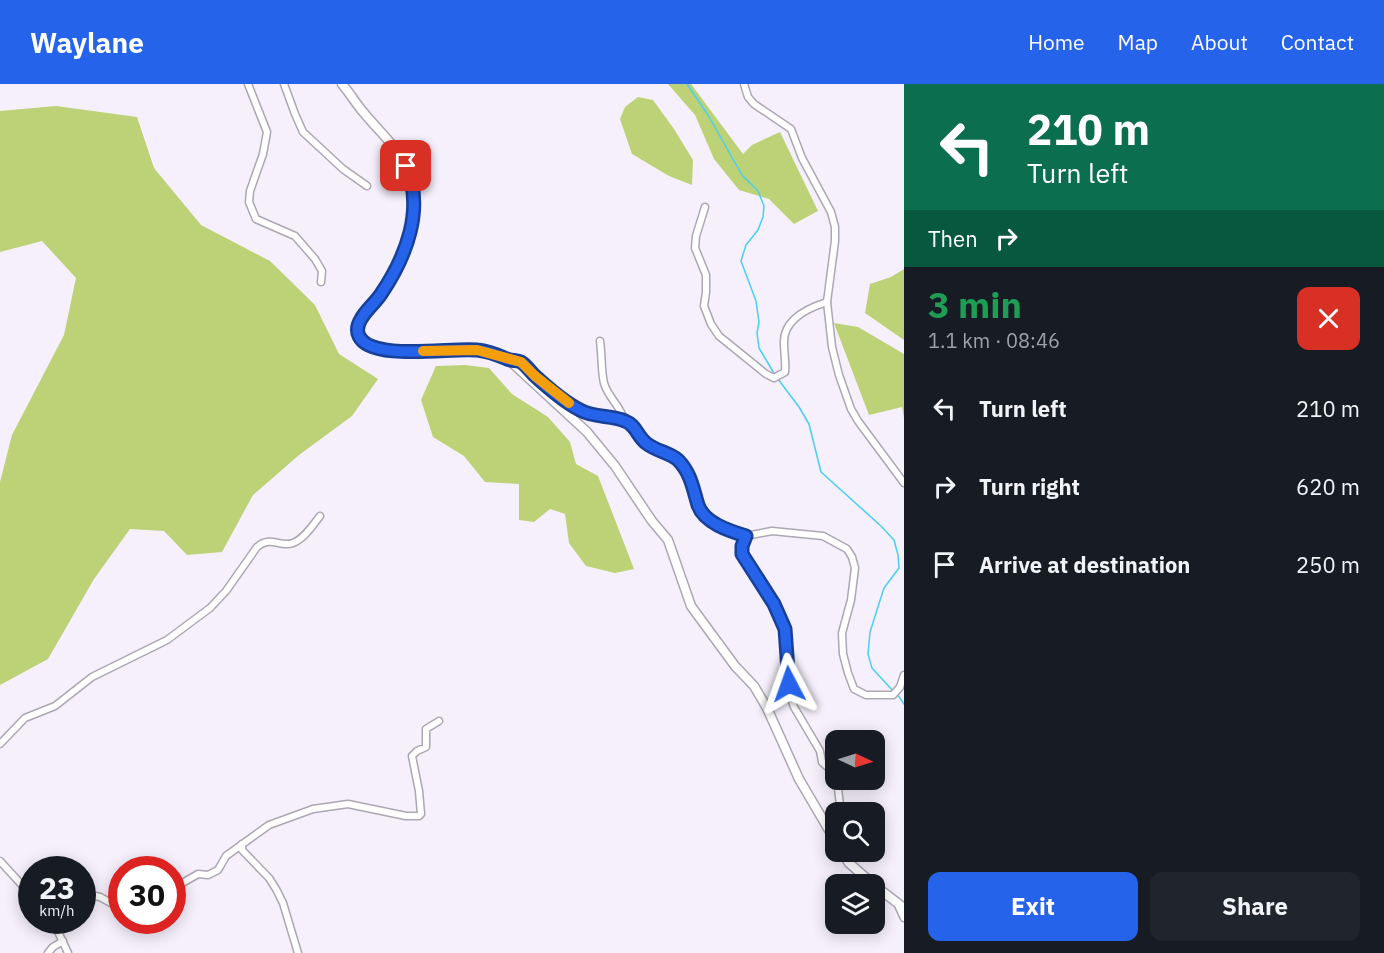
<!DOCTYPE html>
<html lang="en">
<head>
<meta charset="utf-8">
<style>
	:root { --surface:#171b24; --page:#20242c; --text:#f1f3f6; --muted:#9ea1a6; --accent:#2563eb }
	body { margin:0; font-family:"IBM Plex Sans",sans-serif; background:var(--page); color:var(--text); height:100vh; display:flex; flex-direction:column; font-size:22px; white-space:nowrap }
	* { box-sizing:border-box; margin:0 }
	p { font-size:20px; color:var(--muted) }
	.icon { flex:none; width:33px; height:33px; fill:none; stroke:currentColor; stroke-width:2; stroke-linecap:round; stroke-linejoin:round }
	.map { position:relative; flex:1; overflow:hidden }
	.side { display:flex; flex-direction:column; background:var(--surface); width:480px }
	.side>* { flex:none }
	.guide { background:#0b6e4f; color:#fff; overflow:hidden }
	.needle { width:39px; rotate:94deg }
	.fabs { position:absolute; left:825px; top:646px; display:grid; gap:12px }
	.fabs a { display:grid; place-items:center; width:60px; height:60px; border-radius:12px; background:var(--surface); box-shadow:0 3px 15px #0003; font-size:30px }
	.speed { position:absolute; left:18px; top:772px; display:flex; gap:12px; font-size:30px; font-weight:700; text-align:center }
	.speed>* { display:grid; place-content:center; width:78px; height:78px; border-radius:50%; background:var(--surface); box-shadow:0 3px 15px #0003; line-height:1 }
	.speed small { font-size:15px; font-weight:400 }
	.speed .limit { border:9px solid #d22; background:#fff; color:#111 }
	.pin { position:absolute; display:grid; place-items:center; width:51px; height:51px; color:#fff; margin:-26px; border-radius:12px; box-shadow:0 3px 9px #0006 }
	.me { position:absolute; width:66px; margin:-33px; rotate:356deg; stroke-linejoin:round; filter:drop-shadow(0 0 4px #0008) }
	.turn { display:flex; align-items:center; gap:21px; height:126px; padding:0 24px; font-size:27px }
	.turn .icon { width:78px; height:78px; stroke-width:2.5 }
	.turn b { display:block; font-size:42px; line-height:51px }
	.then { display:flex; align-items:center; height:57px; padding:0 24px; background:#0003; gap:12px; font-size:22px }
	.round { display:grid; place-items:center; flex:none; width:63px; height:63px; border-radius:12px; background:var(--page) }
	.summary { display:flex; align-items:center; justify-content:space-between; height:102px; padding:0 24px }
	h1 { font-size:36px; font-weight:700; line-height:45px; color:#1e9e55 }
	.button { display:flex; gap:12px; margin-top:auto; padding:12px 24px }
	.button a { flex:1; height:69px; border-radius:12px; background:var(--accent); color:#fff; font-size:24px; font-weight:700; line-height:69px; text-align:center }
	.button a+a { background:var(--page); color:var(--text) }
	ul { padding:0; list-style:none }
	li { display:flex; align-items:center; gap:18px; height:78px; padding:0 24px }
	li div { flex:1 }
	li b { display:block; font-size:22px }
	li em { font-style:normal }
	header { display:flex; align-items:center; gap:36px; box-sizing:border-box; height:84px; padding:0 30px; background:var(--accent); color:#fff }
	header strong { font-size:28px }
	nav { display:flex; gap:33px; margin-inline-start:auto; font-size:21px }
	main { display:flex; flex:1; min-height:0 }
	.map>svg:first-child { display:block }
	.green { fill:#bdd176 }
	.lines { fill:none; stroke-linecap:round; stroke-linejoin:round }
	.stream { stroke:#47cff4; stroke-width:1.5 }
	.street-casing { stroke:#aca7b3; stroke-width:9 }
	.secondary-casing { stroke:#aca7b3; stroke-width:11 }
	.street { stroke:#fff; stroke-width:6 }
	.secondary { stroke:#fff; stroke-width:8 }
	.route-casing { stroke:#184099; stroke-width:15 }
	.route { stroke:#2563eb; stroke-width:10 }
	.slow { stroke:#f59e0b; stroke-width:10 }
</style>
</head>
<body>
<header>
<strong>Waylane</strong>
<nav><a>Home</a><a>Map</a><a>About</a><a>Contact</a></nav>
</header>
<main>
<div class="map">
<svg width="904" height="869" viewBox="0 0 904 869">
	<rect width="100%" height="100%" fill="#f5f0fc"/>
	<g class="green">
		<path d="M668,0H691L743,70L752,61L780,48L818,127L794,140L769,115L739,106L714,75L695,31Z"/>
		<path d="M638,13L653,16L674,45L693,76L692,101L669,92L632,70L620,35L625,23Z"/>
		<path d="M56,22L137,33L154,84L201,141L270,177L315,221L339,270L378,295L352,332L299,371L253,411L222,468L187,471L164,447L130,445L94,495L48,575L0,601V398L12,351L64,251L76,194L42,157L0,168V27Z"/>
		<path d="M904,185V256L865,229L870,200L891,193Z"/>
		<path d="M834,239L858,243L904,270V334L902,323L869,331Z"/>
		<path d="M465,281L489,284L512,310L548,333L570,358L576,380L598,392L634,485L615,489L586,482L569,459L565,430L550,425L534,438L519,436V400L485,398L464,372L433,353L421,316L436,282Z"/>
	</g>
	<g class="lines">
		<g class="stream">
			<path d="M687,0L708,31L742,91L758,107L764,122L763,133L758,146L746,161L741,177L756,217L759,238L757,249L759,264L775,291"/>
			<path d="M778,295L799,323L809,340L821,388L881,442L894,456L898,471L899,484L884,504L870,548L868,570L872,584L894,608"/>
			<path d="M898,611L904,620"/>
		</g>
		<defs>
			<g id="street">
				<path d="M248,0L267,48L263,70L250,107L249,118L256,135L295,152L315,175L322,187L321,198"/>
				<path d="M284,0L295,30L303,48L343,85L367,102"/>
				<path d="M744,0L748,13L754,20L791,45L802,74L831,128L835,143V157L827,218L832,263L839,291L851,325L858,337L904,399"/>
				<path d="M705,123L696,152L695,164L706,191V208L704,222L711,240L719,252L766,290L774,294L785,288C786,278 784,269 784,259C783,236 808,224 827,218"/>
				<path d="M600,257C602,271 601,286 604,299C608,314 621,322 624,336"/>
				<path d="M509,276L521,278L535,292L580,326L624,336L633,341L648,361L661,366L678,376L692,397L698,423L705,432L722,443L746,452L772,447L823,452L847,465L852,473L855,484L851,516L842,549L843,570L848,589L854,605L866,611H893L900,603L904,591"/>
				<path d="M746,452L742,461V470L774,520L785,545L790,612L794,623L820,667L822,678L836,691"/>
				<path d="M0,660L25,634L55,622L92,593L167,556L210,524L226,507L257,463C272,451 279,464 293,459C304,455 313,441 320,432"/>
				<path d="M837,696L841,729"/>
				<path d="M242,760V766L269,794L276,805L283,819L298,869"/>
				<path d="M0,777L32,812"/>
				<path d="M172,805L198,790L208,791L218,786L226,772L269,741L313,725L348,720L406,732H419L421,730L419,707L412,672L417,667L426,663V645L439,637"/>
				<path d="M82,809L100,813L122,825"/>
				<path d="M897,819L904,834"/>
				<path d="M53,837L68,869"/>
				<path d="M48,869L53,863L63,857"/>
			</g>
			<g id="secondary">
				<path d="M342,0C350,9 356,20 364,29C382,51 404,68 411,96C421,137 403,180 379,212C372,222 357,233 358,246C358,261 378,265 390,266C429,268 473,258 509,276L587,348L615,382L652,437L668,456L691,522L735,582L754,602L767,624L799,695L836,758"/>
				<path d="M842,768L849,779L874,801"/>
				<path d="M874,801L904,824"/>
			</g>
		</defs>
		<use href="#street" class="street-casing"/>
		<use href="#secondary" class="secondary-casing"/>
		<use href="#street" class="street"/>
		<use href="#secondary" class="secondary"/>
	</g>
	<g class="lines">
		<defs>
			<path id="route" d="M406,82C425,125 406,173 381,210C375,219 366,226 361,235C358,240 356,246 359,252C371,278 453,263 477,266C488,267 498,271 507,275C511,277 517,276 521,278C525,280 530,287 534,291C547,303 564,318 580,326C594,334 611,331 625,337C636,341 637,352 646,359C655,367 669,368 678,376C691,389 693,405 698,421C704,439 730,447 746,452L742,462V470L774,520L785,545L789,600"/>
		</defs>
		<use href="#route" class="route-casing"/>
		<use href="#route" class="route"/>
		<path class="slow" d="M423,267L477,266L521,278L535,292L569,319"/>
	</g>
</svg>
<div class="fabs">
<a><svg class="needle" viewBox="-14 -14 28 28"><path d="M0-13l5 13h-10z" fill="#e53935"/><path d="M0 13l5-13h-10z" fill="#9ea1a6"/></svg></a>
<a><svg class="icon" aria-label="search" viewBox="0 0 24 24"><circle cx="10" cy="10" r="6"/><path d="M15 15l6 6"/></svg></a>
<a><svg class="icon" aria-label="layers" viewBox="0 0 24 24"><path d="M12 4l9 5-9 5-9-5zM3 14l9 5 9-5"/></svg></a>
</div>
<div class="speed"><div>23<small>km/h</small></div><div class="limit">30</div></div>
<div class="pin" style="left:406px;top:82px;background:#d93025"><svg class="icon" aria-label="arrive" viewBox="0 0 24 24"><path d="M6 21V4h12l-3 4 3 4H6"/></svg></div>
<svg class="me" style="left:789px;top:600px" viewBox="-20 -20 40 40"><path d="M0-17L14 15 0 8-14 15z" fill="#2563eb" stroke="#fff" stroke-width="4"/></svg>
</div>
<section class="side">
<div class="guide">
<div class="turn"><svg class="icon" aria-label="left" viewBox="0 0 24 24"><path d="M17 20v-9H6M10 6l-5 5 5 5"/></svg><div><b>210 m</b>Turn left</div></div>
<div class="then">Then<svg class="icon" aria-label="right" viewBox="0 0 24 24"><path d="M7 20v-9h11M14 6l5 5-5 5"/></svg></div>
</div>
<div class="summary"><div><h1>3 min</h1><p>1.1 km · 08:46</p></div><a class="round" style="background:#d93025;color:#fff"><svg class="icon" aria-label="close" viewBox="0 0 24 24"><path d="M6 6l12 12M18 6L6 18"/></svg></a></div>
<ul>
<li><svg class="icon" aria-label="left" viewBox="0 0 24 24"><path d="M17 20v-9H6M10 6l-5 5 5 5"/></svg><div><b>Turn left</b></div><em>210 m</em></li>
<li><svg class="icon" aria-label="right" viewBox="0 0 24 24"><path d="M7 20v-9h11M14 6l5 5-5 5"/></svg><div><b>Turn right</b></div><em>620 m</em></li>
<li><svg class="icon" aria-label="arrive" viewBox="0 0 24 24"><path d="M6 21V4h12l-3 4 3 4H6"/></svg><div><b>Arrive at destination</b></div><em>250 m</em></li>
</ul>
<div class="button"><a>Exit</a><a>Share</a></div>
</section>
</main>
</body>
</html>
